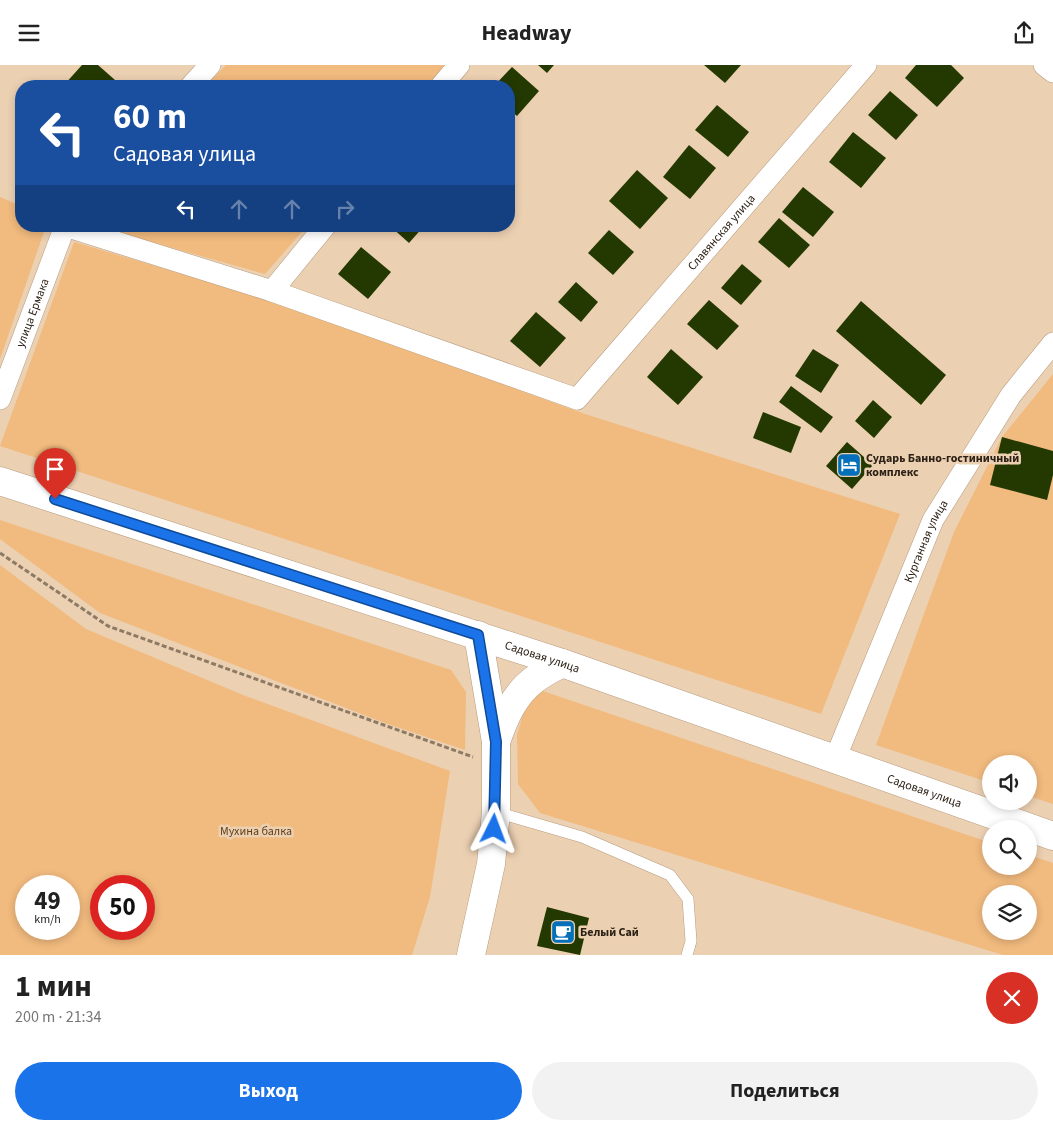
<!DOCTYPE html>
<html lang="ru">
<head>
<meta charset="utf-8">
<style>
	:root { --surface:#fff; --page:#f2f2f2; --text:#222; --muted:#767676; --accent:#1a73e8 }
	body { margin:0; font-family:"Source Sans 3",sans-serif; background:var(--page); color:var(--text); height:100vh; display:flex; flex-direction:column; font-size:19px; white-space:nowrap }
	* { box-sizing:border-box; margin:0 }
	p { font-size:16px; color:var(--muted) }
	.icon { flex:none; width:28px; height:28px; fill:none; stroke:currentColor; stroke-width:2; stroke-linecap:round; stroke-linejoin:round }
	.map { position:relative; height:890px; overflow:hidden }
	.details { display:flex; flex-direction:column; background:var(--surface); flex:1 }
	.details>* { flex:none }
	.banner { position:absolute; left:15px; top:15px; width:500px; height:152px; border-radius:20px; box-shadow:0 2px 8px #0003; background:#1a4fa0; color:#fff; overflow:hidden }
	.tools { position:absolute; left:982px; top:690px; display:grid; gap:10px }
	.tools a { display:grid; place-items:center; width:55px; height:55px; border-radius:50%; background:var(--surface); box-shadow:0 2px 8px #0003; font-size:25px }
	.speed { position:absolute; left:15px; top:810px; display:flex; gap:10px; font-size:25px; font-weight:700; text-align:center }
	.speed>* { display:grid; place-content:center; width:65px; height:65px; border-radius:50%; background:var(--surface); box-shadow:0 2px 8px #0003; line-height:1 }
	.speed small { font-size:12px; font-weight:400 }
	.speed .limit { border:8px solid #d22; background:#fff; color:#111 }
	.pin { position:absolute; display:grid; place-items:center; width:42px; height:42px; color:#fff; margin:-51px -21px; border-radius:50% 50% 50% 0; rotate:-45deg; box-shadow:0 0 5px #0007 }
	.pin .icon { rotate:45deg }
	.me { position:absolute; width:55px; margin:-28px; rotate:3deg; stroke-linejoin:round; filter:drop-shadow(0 0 4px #0008) }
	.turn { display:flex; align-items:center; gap:18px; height:105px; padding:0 15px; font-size:22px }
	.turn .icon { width:65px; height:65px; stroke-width:2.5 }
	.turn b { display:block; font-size:35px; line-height:42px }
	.lanes { display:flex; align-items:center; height:48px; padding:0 15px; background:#0003; justify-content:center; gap:25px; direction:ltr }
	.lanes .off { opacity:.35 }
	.round { display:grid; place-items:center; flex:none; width:52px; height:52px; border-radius:26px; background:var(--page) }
	.overview { display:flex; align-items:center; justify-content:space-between; height:85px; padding:0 15px }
	h1 { font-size:30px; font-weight:700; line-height:38px }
	.button { display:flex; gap:10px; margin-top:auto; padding:10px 15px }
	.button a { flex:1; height:58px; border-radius:30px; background:var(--accent); color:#fff; font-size:20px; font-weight:700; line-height:58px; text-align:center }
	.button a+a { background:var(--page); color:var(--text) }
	header { display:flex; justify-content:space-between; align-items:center; height:65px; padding:0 15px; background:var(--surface); font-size:22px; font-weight:700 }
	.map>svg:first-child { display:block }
	.green { fill:#f1ba7e; fill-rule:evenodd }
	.building { fill:#243901 }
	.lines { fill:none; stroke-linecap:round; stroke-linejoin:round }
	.lane-casing { stroke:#b69b7f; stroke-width:12 }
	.street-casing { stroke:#b69b7f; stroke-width:22 }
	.secondary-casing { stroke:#b69b7f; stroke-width:29 }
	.path { stroke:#8d7a65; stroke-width:3; stroke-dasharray:5 2.5; stroke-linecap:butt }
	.lane { stroke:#fff; stroke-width:11 }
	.street { stroke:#fff; stroke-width:21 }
	.secondary { stroke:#fff; stroke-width:28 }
	.route-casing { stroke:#114b97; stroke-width:12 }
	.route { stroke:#1a73e8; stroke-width:9 }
	.labels { text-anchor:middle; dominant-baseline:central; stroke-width:5; stroke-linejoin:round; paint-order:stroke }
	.street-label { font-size:12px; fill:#2c2116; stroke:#ecd0b2 }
	.poi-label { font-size:12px; font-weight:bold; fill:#2c2116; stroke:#ecd0b2; text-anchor:start }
	.park-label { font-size:12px; fill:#60411c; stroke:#ecd0b2 }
</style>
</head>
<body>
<header><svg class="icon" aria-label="menu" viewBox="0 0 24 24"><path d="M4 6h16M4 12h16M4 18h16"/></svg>Headway<svg class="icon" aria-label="share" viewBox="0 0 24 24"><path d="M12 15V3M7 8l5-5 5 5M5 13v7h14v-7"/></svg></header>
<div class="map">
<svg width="1053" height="890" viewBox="0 0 1053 890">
	<rect width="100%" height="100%" fill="#ecd0b2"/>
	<g class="green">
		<path d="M226,0H447L428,21H206Z"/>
		<path d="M0,132L21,141V161H46L0,294Z"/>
		<path d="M94,161H307L265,209Z"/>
		<path d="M74,177L260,232L585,349L900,449L821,649L0,381Z"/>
		<path d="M1053,309V739L1029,731V699H991V718L876,680L954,467L1002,372Z"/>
		<path d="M0,455L451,605L466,627L465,685L385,658L100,548L0,474Z"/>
		<path d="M0,500L86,564L243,630L450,706L430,832L412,890H0ZM69,821V864H26V821ZM144,821V864H101V821Z"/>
		<path d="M531,622L991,778V801H1029V790L1053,798V890H1003L540,748L518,719L517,670ZM991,829H1029V866H991Z"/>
	</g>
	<g class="building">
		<path d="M82,0H98L115,15L110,21H65L64,20Z"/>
		<path d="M538,0H554L547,8Z"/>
		<path d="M704,0H741L725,18Z"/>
		<path d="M916,0H951L964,13L937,42L905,13Z"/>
		<path d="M512,2L539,26L517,51L509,44V21H494Z"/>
		<path d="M890,26L918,50L896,75L868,50Z"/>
		<path d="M717,40L749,67L728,92L695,65Z"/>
		<path d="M509,65L515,71L509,78Z"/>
		<path d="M853,67L886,93L861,123L829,97Z"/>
		<path d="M689,80L716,103L690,134L663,112Z"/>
		<path d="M637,105L668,133L640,164L609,136Z"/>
		<path d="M803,122L834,147L813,172L782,147Z"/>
		<path d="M779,153L810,180L789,203L758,177Z"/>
		<path d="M390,161H424L409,178Z"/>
		<path d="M609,165L634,187L613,210L588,188Z"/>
		<path d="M361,182L391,207L368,234L338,209Z"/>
		<path d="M742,199L762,216L741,240L721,223Z"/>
		<path d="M576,217L598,237L581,257L558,237Z"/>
		<path d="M709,235L739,261L717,285L687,259Z"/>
		<path d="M861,236L946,310L921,340L836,266Z"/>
		<path d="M536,247L566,273L540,302L510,276Z"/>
		<path d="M671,284L703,312L678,340L647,312Z"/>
		<path d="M813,284L839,300L821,328L795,311Z"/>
		<path d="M791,321L833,352L821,368L779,337Z"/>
		<path d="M873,335L892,352L874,373L855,356Z"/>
		<path d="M763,347L801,362L791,388L753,373Z"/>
		<path d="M1002,372L1053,386V410L1047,435L990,420Z"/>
		<path d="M847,377L873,400L852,424L826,401Z"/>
		<path d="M547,842L589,853L580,890L537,881Z"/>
	</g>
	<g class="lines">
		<defs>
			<path id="lane" d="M496,747L582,772L670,810L688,834L691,876L687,890"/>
			<g id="street">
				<path d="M1044,0L1053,7"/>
				<path d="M191,21L210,0"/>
				<path d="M441,21L459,0"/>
				<path id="s1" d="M65,161L272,226L577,334L866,0"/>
				<path d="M272,226L325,161"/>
				<path id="s2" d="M0,334L65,161"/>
				<path id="s3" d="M835,694L933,455L1011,330L1053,278"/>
			</g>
			<g id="secondary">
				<path id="s4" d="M0,416L562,598L1053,771"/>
				<path d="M496,677C504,654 514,629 535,614C543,608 553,603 562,598"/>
				<path d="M471,890L491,799L496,747V677L478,570"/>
			</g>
		</defs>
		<use href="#lane" class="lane-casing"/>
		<use href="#street" class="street-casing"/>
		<use href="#secondary" class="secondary-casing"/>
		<path class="path" d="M0,488L108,561L473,692"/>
		<use href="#lane" class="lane"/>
		<use href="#street" class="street"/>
		<use href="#secondary" class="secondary"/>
	</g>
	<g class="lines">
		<defs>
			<path id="route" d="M55,434L478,570L496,677L494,764"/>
		</defs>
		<use href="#route" class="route-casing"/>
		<use href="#route" class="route"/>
	</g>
	<defs>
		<symbol id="hotel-square" viewBox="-11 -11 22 22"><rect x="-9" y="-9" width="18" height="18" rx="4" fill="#046fba" stroke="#ecd0b2"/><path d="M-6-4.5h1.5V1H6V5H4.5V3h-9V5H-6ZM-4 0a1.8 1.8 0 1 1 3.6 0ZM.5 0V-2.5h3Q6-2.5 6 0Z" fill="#fff"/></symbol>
		<symbol id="cafe-square" viewBox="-11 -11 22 22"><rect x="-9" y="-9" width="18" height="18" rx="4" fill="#046fba" stroke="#ecd0b2"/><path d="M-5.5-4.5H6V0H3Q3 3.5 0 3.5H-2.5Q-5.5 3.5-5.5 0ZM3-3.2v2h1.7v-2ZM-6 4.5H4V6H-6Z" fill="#fff"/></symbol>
	</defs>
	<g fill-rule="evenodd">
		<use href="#hotel-square" x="835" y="386" width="28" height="28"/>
		<use href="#cafe-square" x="549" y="853" width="28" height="28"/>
	</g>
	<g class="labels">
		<g class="street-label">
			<text stroke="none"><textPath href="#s1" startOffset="761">Славянская улица</textPath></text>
			<text stroke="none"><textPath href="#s2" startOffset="92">улица Ермака</textPath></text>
			<text stroke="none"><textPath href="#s3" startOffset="236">Курганная улица</textPath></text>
			<text stroke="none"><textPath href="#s4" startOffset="570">Садовая улица</textPath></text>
			<text stroke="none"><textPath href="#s4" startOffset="975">Садовая улица</textPath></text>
		</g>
		<g class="poi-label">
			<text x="866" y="393">Сударь Банно-гостиничный<tspan x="866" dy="14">комплекс</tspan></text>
			<text x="580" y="867">Белый Сай</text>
		</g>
		<g class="park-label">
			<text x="256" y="766">Мухина балка</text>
		</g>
	</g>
</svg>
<div class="tools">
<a><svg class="icon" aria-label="sound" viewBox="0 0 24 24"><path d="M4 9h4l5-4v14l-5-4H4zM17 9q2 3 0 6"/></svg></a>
<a><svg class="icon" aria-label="search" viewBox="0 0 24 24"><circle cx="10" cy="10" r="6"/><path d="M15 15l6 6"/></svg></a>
<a><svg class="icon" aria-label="layers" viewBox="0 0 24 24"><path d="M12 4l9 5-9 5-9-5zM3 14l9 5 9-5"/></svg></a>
</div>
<div class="speed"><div>49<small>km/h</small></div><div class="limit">50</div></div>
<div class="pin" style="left:55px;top:434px;background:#d93025"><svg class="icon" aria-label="arrive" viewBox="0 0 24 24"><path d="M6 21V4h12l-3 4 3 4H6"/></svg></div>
<svg class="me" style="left:494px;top:764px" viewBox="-20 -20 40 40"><path d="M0-17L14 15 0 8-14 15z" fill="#1a73e8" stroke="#fff" stroke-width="4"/></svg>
<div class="banner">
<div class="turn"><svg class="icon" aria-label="left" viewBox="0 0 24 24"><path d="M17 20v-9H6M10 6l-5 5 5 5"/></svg><div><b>60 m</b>Садовая улица</div></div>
<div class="lanes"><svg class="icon" aria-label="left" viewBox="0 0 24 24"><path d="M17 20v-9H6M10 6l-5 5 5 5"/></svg><svg class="icon off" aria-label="ahead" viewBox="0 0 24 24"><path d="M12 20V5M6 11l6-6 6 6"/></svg><svg class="icon off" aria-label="ahead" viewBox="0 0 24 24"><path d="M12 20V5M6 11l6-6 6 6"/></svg><svg class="icon off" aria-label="right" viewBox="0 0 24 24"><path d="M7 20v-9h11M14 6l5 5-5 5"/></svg></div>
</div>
</div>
<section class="details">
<div class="overview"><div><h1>1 мин</h1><p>200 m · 21:34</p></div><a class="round" style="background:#d93025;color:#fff"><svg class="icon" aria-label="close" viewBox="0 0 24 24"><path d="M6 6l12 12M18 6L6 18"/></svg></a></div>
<div class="button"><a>Выход</a><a>Поделиться</a></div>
</section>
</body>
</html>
